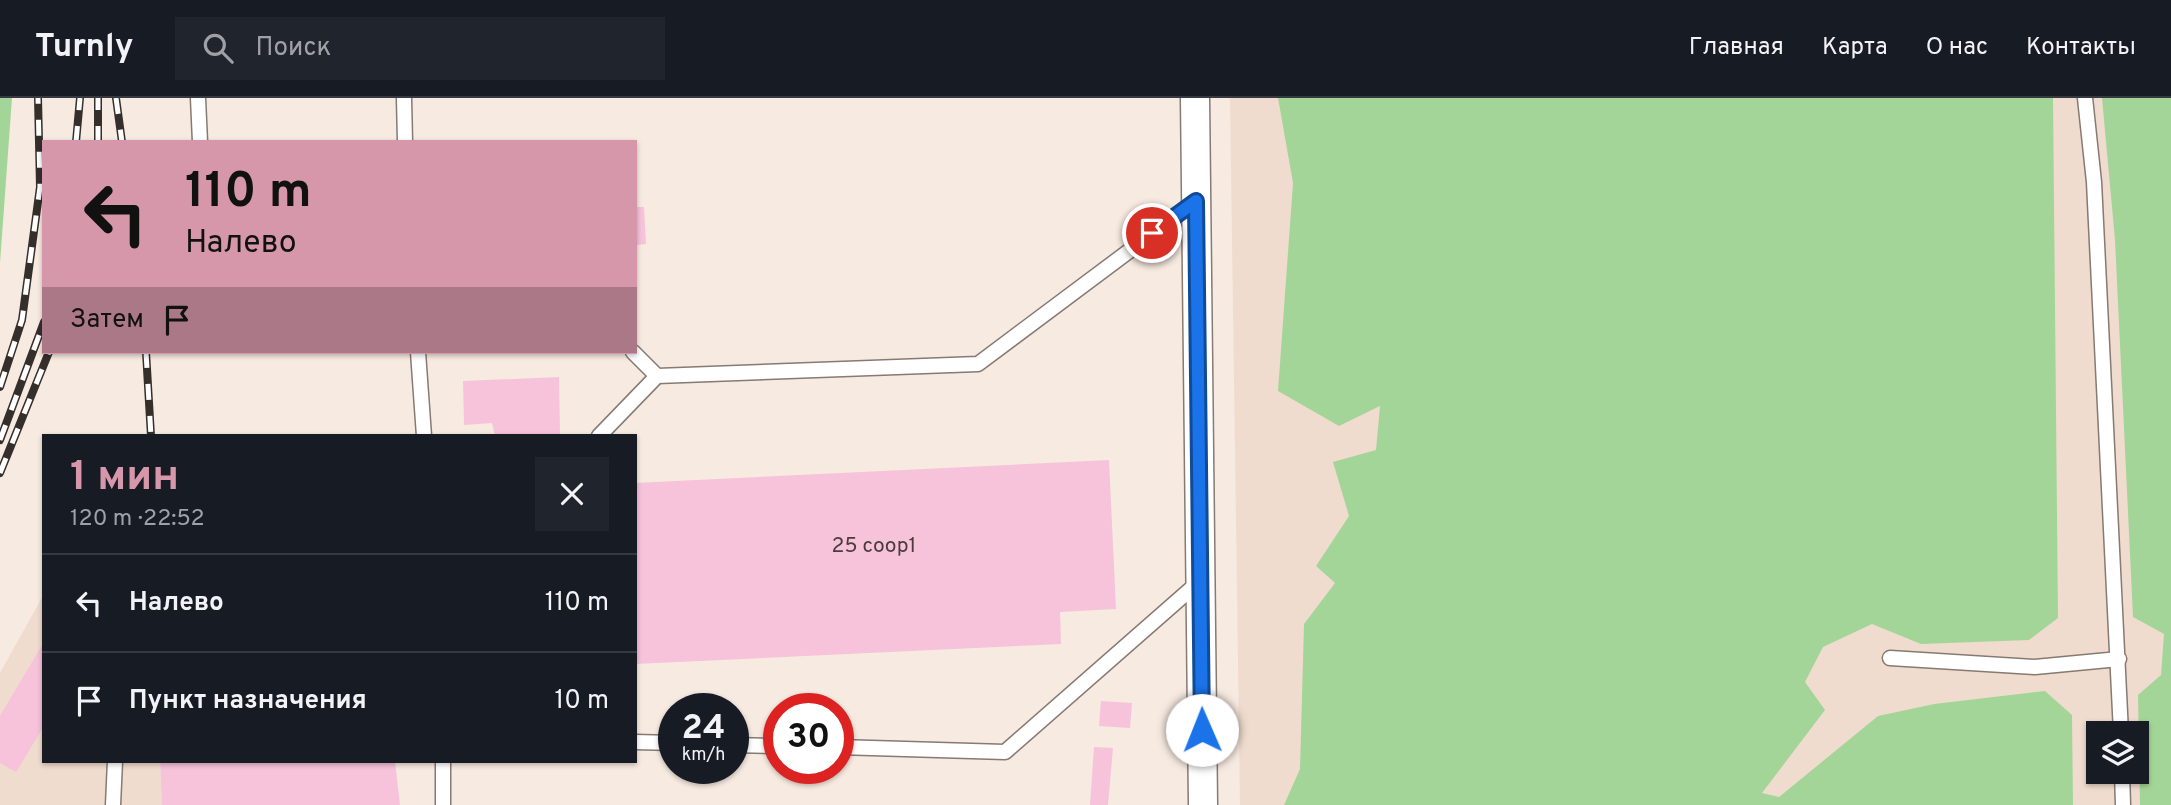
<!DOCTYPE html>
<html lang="ru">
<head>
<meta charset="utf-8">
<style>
	:root { --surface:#171b24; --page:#20242c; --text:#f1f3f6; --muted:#9ea1a6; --line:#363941; --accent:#d697aa }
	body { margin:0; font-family:Overpass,sans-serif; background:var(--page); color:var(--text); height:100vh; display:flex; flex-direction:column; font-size:26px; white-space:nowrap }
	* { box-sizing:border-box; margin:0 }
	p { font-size:23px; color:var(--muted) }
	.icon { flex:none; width:38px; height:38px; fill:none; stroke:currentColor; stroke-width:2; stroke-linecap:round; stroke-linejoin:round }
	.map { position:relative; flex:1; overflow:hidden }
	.details { position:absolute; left:42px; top:336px; width:595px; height:329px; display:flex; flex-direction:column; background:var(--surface); border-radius:0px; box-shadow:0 2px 5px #0004 }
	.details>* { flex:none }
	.guide { position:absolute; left:42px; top:42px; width:595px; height:214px; border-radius:0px; box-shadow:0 2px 5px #0004; background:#d697aa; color:#111; overflow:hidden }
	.controls { position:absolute; left:2086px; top:623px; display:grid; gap:14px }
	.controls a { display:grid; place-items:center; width:63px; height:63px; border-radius:0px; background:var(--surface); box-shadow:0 2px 5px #0004; font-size:35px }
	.speed { position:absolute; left:658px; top:595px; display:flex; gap:14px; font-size:35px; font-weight:700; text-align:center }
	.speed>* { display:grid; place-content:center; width:91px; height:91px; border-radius:50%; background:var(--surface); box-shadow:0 2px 5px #0004; line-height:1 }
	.speed small { font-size:18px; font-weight:400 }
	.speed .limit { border:10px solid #d22; background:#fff; color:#111 }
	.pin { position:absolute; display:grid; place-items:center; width:60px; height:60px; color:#fff; margin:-30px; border:4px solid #fff; border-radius:50%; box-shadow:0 2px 7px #0007 }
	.me { position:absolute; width:77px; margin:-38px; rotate:359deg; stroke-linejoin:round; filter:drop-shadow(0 0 5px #0008) }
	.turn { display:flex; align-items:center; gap:24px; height:147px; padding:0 28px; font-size:32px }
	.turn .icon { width:91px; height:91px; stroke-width:2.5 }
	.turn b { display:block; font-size:49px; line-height:60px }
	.then { display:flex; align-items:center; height:66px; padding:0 28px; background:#0003; gap:14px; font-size:26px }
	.round { display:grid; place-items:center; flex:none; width:74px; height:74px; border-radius:0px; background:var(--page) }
	.head { display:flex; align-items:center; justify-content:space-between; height:119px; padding:0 28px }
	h1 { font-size:42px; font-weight:700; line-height:52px; color:var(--accent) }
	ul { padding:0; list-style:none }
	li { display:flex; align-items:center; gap:21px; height:98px; padding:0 28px; border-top:2px solid var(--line) }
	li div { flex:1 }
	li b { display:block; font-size:26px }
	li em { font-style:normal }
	header { display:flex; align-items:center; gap:42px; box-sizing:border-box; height:98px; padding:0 35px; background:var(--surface); border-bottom:2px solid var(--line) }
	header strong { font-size:33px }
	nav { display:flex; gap:38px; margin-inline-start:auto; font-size:24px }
	.search { width:490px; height:63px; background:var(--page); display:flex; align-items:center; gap:18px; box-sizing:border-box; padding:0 24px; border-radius:0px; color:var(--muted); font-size:26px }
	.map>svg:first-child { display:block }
	.built { fill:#f0dcce; fill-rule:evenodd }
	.green { fill:#a4d598 }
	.building { fill:#f6c3da }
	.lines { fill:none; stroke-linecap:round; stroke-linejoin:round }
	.lane-casing { stroke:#867a72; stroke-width:17 }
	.street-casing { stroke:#867a72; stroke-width:31 }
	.lane { stroke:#fff; stroke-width:14 }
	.street { stroke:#fff; stroke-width:28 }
	.rail-casing { stroke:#352f2b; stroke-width:8 }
	.rail { stroke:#fff; stroke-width:5; stroke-dasharray:16; stroke-linecap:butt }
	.route-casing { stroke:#114b97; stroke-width:18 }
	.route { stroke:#1a73e8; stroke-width:12 }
	.labels { text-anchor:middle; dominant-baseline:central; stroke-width:5; stroke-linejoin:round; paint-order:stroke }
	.number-label { font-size:21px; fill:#4c3c40 }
</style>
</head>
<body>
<header>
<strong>Turnly</strong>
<div class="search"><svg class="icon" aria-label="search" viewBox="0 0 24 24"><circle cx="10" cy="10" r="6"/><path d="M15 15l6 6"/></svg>Поиск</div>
<nav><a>Главная</a><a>Карта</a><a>О нас</a><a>Контакты</a></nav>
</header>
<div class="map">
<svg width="2171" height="707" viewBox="0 0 2171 707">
	<rect width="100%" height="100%" fill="#f7eae1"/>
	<g class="built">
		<path d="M1230,0H2171V707H1240ZM2098,635H2137V674H2098Z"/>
		<path d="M44,496V663H160L162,707H0V575Z"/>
	</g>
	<g class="green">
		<path d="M0,0H12L0,165Z"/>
		<path d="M1278,0H2053L2058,520L2029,542L1921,546L1872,526L1823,549L1805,584L1825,612L1762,695L1779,699L1878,618L1934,606L2045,593L2072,617L2073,707H1284L1300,671L1304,526L1335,485L1316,468L1349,418L1333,364L1376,352L1380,308L1339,328L1278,293L1293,85Z"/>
		<path d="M2102,0H2171V707H2140L2138,597L2161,577L2164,536L2133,519L2115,142Z"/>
	</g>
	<g class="building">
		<path d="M635,109H644L646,146L635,147Z"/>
		<path d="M559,279L560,338H495L492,325L464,327L463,283Z"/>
		<path d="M1109,362L1116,511L1060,514L1061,546L635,566V385Z"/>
		<path d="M44,544V628L16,674L0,665V618Z"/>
		<path d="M1101,603L1132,605L1130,630L1099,628Z"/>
		<path d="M1094,649L1113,650L1108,707H1090Z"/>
		<path d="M160,663H395L400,707H162Z"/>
	</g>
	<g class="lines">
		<defs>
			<g id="lane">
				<path d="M198,0L200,44"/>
				<path d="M404,0L405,44"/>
				<path d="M2085,0L2094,84L2121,635"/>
				<path d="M418,254L424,338"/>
				<path d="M633,254L657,278L978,266L1196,103"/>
				<path d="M599,338L657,278"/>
				<path d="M1890,560L2035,569L2119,561"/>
				<path d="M635,644L674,645"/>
				<path d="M733,647L779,648"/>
				<path d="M838,649L1005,654L1200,483"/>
				<path d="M2122,674L2123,707"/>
				<path d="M113,707L115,663"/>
				<path d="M443,707V663"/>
			</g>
			<path id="street" d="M1195,0L1203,707"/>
		</defs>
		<use href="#lane" class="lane-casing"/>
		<use href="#street" class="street-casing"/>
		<use href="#lane" class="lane"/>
		<use href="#street" class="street"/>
		<defs>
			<g id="rail">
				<path d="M116,0L122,44"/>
				<path d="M76,44L80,0"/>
				<path d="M98,44V0"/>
				<path d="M146,254L151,338"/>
				<path d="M0,289L22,222L40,89L38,0"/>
				<path d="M0,342L44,224"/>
				<path d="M0,375L49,254"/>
			</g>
		</defs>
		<use href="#rail" class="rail-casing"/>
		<use href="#rail" class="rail"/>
	</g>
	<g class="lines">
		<defs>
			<path id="route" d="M1152,135L1196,103L1202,632"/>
		</defs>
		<use href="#route" class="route-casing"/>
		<use href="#route" class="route"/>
	</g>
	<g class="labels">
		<g class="number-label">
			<text x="874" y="448">25 соор1</text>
		</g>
	</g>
</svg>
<div class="controls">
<a><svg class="icon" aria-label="layers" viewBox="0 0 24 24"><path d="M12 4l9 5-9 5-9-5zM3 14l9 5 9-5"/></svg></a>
</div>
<div class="speed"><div>24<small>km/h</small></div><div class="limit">30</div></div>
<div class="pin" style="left:1152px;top:135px;background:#d93025"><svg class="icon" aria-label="arrive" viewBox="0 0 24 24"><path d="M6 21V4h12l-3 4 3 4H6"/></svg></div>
<svg class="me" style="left:1202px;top:632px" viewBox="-20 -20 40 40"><circle r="19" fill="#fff"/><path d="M0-13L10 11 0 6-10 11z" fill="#1a73e8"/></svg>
<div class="guide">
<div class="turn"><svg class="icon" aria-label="left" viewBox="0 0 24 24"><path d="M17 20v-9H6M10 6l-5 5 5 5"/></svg><div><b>110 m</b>Налево</div></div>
<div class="then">Затем<svg class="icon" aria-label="arrive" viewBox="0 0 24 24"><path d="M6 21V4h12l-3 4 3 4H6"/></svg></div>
</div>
<section class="details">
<div class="head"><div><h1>1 мин</h1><p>120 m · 22:52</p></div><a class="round"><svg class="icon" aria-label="close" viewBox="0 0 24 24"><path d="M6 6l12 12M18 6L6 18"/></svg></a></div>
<ul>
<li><svg class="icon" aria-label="left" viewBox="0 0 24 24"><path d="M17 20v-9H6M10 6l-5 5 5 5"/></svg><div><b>Налево</b></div><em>110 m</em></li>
<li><svg class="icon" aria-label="arrive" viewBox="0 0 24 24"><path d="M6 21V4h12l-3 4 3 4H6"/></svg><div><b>Пункт назначения</b></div><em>10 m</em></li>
</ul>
</section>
</div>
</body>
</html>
